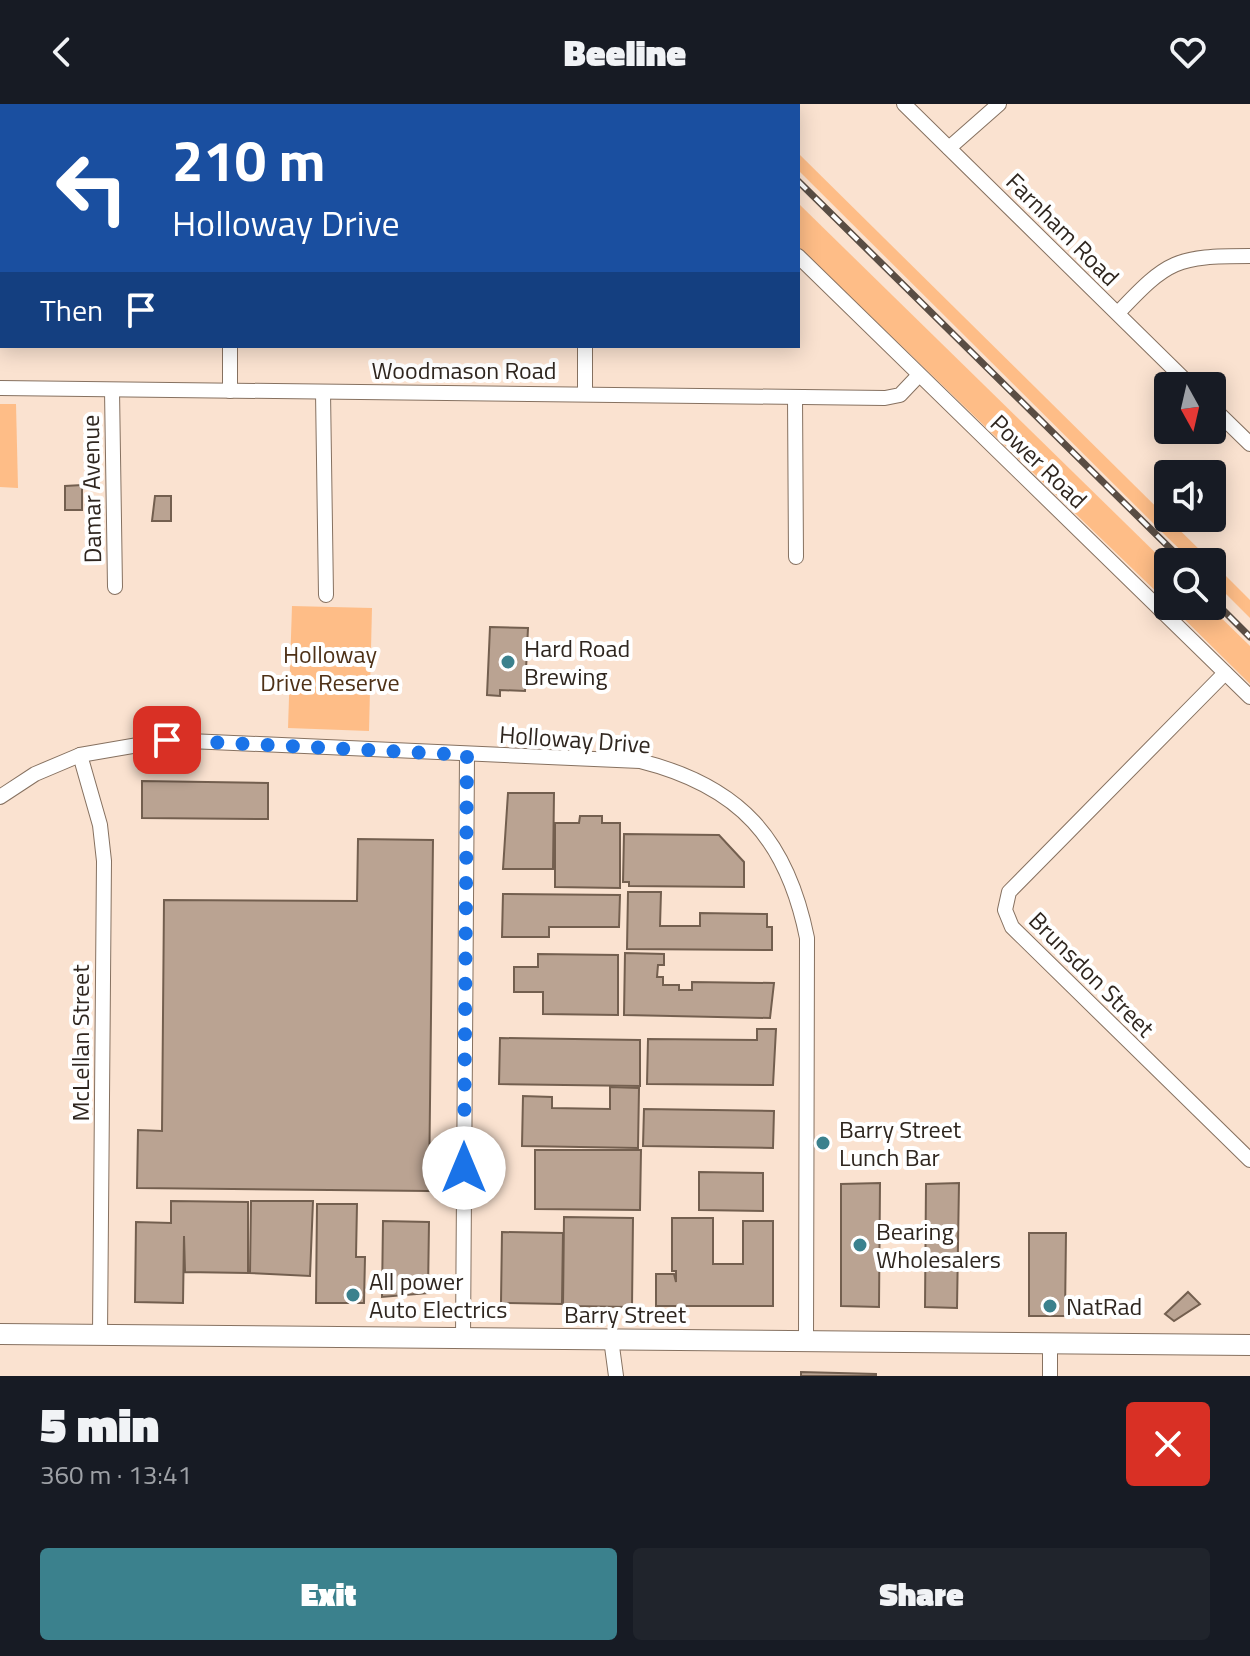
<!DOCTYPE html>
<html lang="en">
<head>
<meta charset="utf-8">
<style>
	:root { --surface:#171b24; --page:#20242c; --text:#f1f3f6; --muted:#9ea1a6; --accent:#3b818d }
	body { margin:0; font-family:"Titillium Web",sans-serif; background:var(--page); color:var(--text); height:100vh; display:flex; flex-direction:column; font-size:30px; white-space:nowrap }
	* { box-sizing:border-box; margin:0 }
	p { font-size:26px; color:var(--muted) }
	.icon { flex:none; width:44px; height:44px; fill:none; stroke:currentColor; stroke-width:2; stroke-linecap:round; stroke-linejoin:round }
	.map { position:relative; height:1272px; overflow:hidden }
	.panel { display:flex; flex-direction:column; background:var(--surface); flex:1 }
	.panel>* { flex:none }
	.banner { position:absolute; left:0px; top:0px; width:800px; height:244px; box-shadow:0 4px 20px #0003; background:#1a4fa0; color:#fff; overflow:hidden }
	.needle { width:52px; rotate:172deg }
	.buttons { position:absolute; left:1154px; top:268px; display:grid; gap:16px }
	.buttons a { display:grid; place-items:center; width:72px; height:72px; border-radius:8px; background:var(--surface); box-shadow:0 4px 20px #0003; font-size:40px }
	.pin { position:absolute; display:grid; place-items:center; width:68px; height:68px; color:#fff; margin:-34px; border-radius:16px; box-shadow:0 4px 12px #0006 }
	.me { position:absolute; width:88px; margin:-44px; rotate:0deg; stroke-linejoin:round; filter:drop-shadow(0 0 6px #0008) }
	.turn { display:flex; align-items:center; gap:28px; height:168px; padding:0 40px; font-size:36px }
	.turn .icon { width:104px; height:104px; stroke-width:2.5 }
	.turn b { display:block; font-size:56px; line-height:68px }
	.then { display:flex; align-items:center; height:76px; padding:0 40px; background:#0003; gap:16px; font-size:30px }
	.round { display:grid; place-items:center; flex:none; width:84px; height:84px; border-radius:8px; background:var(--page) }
	.overview { display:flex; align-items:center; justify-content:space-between; height:136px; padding:0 40px }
	h1 { font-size:48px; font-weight:800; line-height:60px }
	.cta { display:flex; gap:16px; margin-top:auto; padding:16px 40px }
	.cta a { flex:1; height:92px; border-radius:8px; background:var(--accent); color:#fff; font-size:32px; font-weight:800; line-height:92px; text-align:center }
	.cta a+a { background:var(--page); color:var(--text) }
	header { display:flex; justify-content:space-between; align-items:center; height:104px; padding:0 40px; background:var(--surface); font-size:36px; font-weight:800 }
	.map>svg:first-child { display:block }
	.green { fill:#febd87 }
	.building { fill:#baa392; stroke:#735f4f; stroke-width:2 }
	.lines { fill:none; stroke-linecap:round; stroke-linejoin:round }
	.street-casing { stroke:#867160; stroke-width:16 }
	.secondary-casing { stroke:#867160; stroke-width:22 }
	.street { stroke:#fff; stroke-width:14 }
	.secondary { stroke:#fff; stroke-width:20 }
	.rail-casing { stroke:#594d44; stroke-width:7 }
	.rail { stroke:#fff; stroke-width:4; stroke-dasharray:12; stroke-linecap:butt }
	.route { stroke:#1a73e8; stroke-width:14; stroke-dasharray:0 25.2 }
	.poi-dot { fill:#3b818d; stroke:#fff; stroke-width:3 }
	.labels { text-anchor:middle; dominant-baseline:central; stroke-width:8; stroke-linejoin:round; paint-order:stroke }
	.street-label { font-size:24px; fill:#2f261f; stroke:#fff }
	.poi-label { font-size:24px; fill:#2f261f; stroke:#fff; text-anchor:start }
	.park-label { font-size:24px; fill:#4e3117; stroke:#fff }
</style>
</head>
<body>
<header><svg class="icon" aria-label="back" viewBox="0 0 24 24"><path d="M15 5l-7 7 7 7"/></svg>Beeline<svg class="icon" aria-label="heart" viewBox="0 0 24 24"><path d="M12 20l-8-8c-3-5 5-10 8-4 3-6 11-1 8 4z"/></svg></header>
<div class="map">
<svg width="1250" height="1272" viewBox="0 0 1250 1272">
	<rect width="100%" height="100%" fill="#fae2d0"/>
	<g class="green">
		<path d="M798,49L1212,458H1193L1168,434L798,66Z"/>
		<path d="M798,99L1168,461V499L798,142Z"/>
		<path d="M0,300H16L18,384L0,383Z"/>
		<path d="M1212,458L1250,496V514L1212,476Z"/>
		<path d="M292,502L372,504L369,627L288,624Z"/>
		<path d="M1171,502H1209L1250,542V580Z"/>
	</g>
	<g class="building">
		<path d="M82,381V406H65V382Z"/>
		<path d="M155,392H171V417H152Z"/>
		<path d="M490,523L528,524L525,587L500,586V592L487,591Z"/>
		<path d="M142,677L268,679V715L142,714Z"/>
		<path d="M508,689H554L553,765H503Z"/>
		<path d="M580,712H602V719H620V784L555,783V719H579Z"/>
		<path d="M624,730L719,731L744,758V783L629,782V778H623Z"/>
		<path d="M358,735L433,736L429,1087L137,1084L138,1026L162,1027L164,796L357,797Z"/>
		<path d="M628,788H661L660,822H700V809L767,810V823H772V846L627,845Z"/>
		<path d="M503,790L620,791L619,823H549V833H502Z"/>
		<path d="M625,849L664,850V861H658L657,873H663V881H679V886H692V878L774,879L770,914L624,911Z"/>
		<path d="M538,850L618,851V911L543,910V888H514V863H538Z"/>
		<path d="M757,925H776L773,981L647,980L648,935L757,936Z"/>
		<path d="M500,934L640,936V982L499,980Z"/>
		<path d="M610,983L639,984L638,1044L522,1042L523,992L552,993V1004L610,1005Z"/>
		<path d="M644,1005L774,1007L773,1044L643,1042Z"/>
		<path d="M535,1046H641L640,1106L535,1105Z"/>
		<path d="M699,1068L763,1069V1107L699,1106Z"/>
		<path d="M880,1079L879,1203L841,1202V1080Z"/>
		<path d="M959,1079L957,1204L925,1203L926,1080Z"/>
		<path d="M171,1097L248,1098V1169L185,1168L184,1132L183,1199L135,1198L136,1118L171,1119Z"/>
		<path d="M251,1097H313L310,1172L250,1169Z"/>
		<path d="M317,1100H357L356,1153H365L364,1199H316Z"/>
		<path d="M564,1113L633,1114L632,1203L563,1202Z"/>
		<path d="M672,1114H713V1160H743V1117H773V1202H656V1170H674L676,1178V1167H672Z"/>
		<path d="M383,1117L429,1118L428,1189L382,1193Z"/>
		<path d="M502,1128L563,1129L562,1200L501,1199Z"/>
		<path d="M1029,1129H1066L1065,1212H1029Z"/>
		<path d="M1188,1188L1200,1200L1174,1217L1165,1210Z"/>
		<path d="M801,1268L876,1270V1272H801Z"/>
	</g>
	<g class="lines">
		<defs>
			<g id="street">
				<path d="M643,0L645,2"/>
				<path d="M904,0L1191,282"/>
				<path d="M949,44L999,0"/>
				<path d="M798,152L1250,593"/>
				<path d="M1118,209C1168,156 1176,152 1250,152"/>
				<path d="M0,284L885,294L900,291L919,271"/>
				<path d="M112,286L115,483"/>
				<path d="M230,287V242"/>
				<path d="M323,288L326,491"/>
				<path d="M585,289V242"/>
				<path d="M795,293L796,453"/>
				<path d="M1212,303L1250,340"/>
				<path d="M1225,569L1009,788L1005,806L1012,823L1250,1056"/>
				<path d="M80,651L100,721L104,757L100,1230"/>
				<path d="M0,693L35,670L80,651L167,636L640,657C740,682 787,735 807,834L806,1237"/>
				<path d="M463,1235L467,651"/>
				<path d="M611,1235L616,1272"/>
				<path d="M1050,1272V1238"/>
			</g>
			<path id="secondary" d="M0,1230L1250,1241"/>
		</defs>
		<use href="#street" class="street-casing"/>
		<use href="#secondary" class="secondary-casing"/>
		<use href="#street" class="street"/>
		<use href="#secondary" class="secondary"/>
		<defs>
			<g id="rail">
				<path d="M720,0L722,2"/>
				<path d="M798,77L1184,458"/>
				<path d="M1212,495L1250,533"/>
			</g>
		</defs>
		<use href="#rail" class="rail-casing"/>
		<use href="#rail" class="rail"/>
	</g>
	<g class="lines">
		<path class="route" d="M167,636L467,651L464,1064"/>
	</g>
	<g class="poi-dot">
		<circle cx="508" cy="558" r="8"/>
		<circle cx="823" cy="1039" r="8"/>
		<circle cx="860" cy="1141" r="8"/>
		<circle cx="353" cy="1191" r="8"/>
		<circle cx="1050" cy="1202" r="8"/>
	</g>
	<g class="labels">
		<g class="street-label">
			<text transform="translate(1063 125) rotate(45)">Farnham Road</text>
			<text x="464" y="266">Woodmason Road</text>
			<text transform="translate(1039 357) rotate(44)">Power Road</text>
			<text transform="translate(91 385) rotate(-91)">Damar Avenue</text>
			<text transform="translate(575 635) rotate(4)">Holloway Drive</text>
			<text transform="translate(1092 870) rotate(45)">Brunsdon Street</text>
			<text transform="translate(80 939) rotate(-90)">McLellan Street</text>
			<text x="625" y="1210">Barry Street</text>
		</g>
		<g class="poi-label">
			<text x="524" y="544">Hard Road<tspan x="524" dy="28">Brewing</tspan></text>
			<text x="839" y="1025">Barry Street<tspan x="839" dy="28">Lunch Bar</tspan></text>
			<text x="876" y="1127">Bearing<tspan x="876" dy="28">Wholesalers</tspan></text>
			<text x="369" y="1177">All power<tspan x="369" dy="28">Auto Electrics</tspan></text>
			<text x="1066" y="1202">NatRad</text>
		</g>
		<g class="park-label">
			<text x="330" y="550">Holloway<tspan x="330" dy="28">Drive Reserve</tspan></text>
		</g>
	</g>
</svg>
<div class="buttons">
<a><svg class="needle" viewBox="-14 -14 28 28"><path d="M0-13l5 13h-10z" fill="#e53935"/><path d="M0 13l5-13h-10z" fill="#9ea1a6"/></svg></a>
<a><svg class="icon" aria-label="sound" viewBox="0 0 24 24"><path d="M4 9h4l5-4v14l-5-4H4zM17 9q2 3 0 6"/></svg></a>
<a><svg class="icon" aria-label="search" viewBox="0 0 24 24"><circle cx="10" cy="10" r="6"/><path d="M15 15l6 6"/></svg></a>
</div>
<div class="pin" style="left:167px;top:636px;background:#d93025"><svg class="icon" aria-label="arrive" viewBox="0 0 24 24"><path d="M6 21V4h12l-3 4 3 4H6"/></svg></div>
<svg class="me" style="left:464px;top:1064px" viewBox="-20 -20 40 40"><circle r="19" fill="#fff"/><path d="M0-13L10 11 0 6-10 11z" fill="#1a73e8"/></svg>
<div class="banner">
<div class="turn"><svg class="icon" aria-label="left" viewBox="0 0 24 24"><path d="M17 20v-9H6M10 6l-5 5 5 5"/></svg><div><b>210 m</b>Holloway Drive</div></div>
<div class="then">Then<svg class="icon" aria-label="arrive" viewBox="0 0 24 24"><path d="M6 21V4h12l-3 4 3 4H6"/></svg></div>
</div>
</div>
<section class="panel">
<div class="overview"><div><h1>5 min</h1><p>360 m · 13:41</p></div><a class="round" style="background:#d93025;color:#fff"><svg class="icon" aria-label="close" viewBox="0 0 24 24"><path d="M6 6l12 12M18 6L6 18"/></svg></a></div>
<div class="cta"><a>Exit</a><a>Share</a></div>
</section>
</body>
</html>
